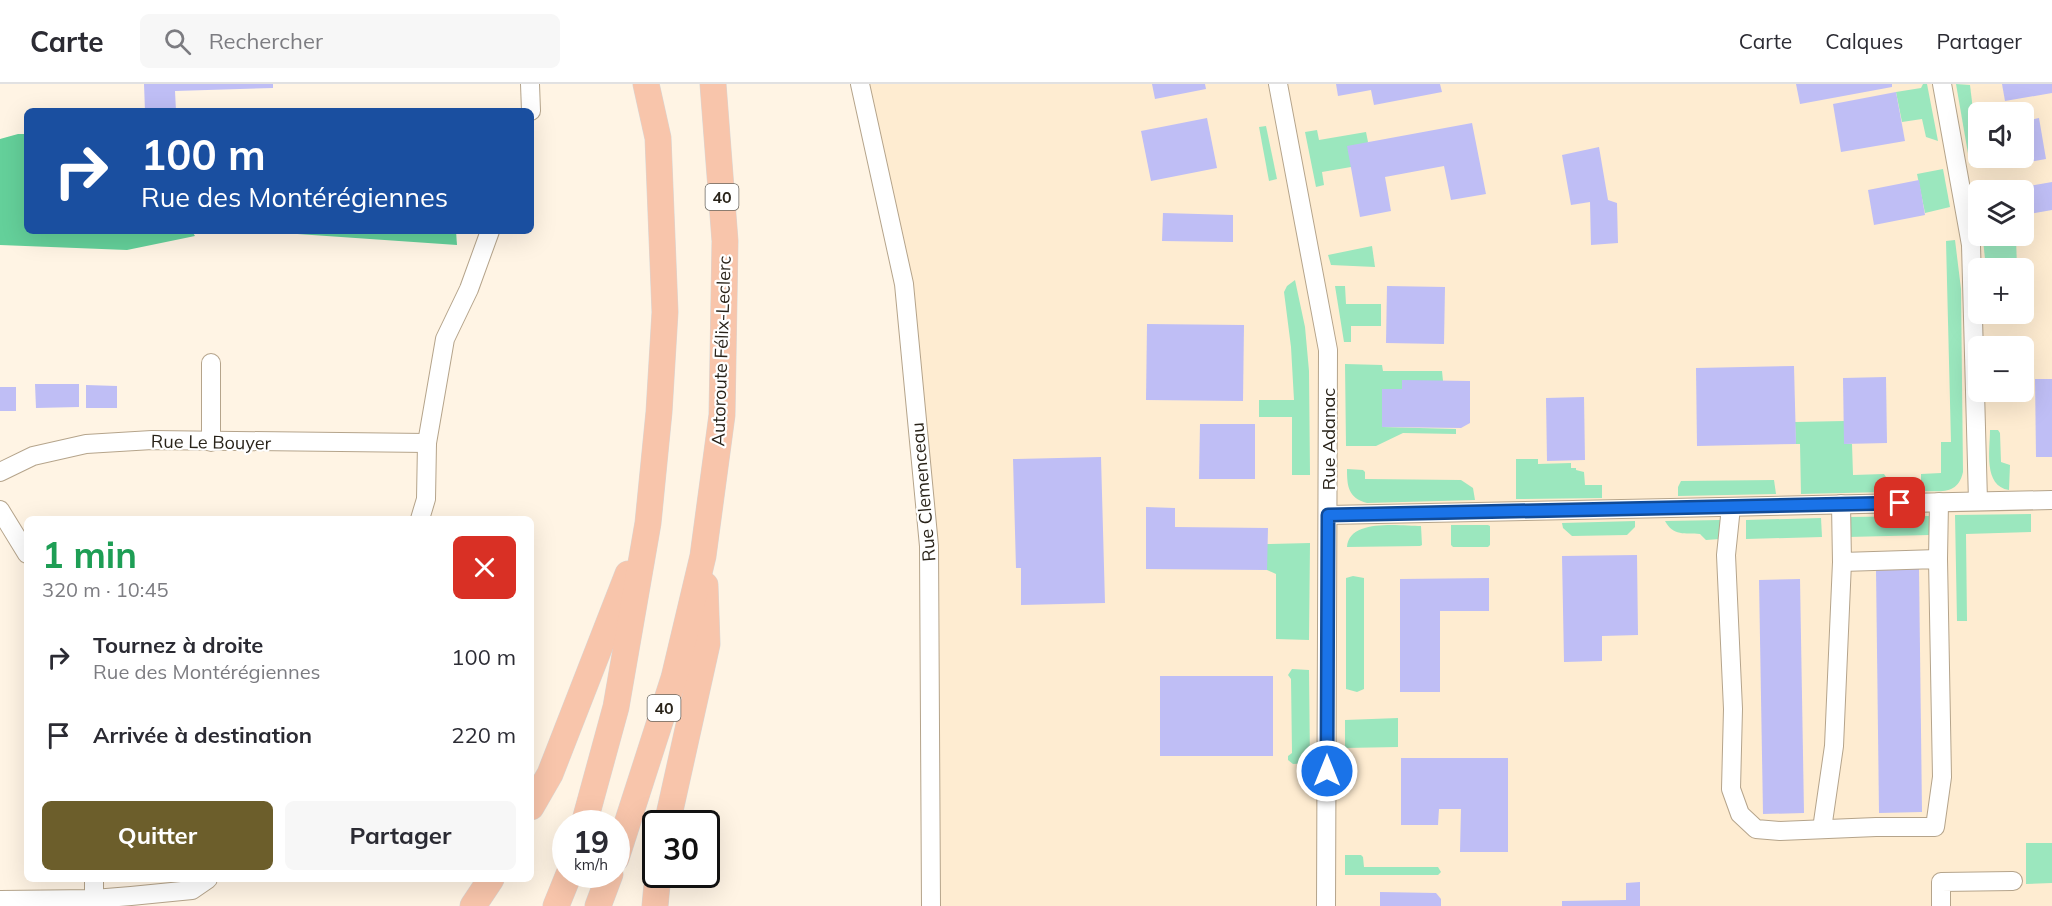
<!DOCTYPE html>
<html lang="fr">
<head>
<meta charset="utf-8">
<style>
	:root { --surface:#fff; --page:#f7f7f7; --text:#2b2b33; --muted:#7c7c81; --line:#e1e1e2; --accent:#6c5e2b }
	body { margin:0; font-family:Mulish,sans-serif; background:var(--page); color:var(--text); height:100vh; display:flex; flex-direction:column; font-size:22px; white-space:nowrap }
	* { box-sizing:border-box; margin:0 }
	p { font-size:20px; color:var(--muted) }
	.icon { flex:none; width:33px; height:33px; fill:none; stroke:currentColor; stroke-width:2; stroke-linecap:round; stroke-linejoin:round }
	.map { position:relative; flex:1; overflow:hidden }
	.panel { position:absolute; left:24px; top:432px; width:510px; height:366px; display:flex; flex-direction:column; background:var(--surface); border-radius:9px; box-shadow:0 6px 24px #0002 }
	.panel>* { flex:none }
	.hud { position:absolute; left:24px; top:24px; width:510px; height:126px; border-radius:9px; box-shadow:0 6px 24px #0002; background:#1a4fa0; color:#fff; overflow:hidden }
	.buttons { position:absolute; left:1968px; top:18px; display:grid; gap:12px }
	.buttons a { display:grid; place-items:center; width:66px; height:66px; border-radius:9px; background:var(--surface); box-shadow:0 6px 24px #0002; font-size:30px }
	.speed { position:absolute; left:552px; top:726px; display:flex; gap:12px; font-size:30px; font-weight:700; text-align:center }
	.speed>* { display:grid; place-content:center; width:78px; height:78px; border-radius:50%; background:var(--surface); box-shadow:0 6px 24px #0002; line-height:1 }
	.speed small { font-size:15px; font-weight:400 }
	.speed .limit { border:3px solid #111; border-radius:9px; background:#fff; color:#111 }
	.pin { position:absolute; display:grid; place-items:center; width:51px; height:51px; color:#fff; margin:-26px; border-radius:12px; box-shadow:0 3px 9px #0006 }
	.me { position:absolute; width:66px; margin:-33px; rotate:0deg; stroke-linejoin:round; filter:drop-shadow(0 0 4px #0008) }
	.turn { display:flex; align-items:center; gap:21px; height:126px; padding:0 18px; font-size:27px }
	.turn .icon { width:78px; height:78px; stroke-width:2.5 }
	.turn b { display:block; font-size:42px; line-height:51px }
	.round { display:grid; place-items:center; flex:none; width:63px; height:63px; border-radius:9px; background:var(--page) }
	.headline { display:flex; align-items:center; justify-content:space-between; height:102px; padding:0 18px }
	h1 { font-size:36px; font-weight:700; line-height:45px; color:#1e9e55 }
	.action { display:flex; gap:12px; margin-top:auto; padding:12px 18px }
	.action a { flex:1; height:69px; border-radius:9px; background:var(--accent); color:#fff; font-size:24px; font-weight:700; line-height:69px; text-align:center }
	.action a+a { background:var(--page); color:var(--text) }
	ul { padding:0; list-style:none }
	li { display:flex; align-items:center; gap:18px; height:78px; padding:0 18px }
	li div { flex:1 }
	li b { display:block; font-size:22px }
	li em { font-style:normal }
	header { display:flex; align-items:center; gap:36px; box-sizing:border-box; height:84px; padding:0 30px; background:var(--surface); border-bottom:2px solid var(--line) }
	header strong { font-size:28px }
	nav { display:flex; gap:33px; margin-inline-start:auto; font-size:21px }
	.search { width:420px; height:54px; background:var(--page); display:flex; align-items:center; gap:15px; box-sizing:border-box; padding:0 21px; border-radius:9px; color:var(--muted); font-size:22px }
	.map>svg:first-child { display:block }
	.built { fill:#feecd1; fill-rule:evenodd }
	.green { fill:#9be7be }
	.forest { fill:#64d09a }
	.building { fill:#bfbef5 }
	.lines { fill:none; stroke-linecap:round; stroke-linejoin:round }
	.minor-casing { stroke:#b5a48b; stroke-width:20 }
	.highway-casing { stroke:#d8d7d6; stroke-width:27 }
	.minor { stroke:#fff; stroke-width:18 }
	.highway { stroke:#f8c5ab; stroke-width:26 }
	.route-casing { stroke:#114b97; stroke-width:15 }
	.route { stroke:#1a73e8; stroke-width:10 }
	.labels { text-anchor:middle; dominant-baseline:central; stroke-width:4.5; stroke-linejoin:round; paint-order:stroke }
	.shield { fill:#fff; stroke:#69655e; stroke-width:1.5 }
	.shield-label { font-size:16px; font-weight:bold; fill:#292319 }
	.street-label { font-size:18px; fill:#292319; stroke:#fff }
</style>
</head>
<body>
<header>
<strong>Carte</strong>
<div class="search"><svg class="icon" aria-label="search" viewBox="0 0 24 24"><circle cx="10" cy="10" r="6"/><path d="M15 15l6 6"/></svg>Rechercher</div>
<nav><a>Carte</a><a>Calques</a><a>Partager</a></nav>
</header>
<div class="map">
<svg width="2052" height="822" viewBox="0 0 2052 822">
	<rect width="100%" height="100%" fill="#fff4e4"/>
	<path class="built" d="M860,0H2052V822H931L929,462L904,200ZM1978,28H2024V74H1978ZM1978,106H2024V152H1978ZM1978,184H2024V230H1978ZM1978,262H2024V308H1978Z"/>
	<g class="green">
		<path d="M1923,0H1927L1938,57L1926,53L1922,35L1902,38L1896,8L1921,4Z"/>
		<path d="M1956,0L1970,1L1978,68L1977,74L1970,81Z"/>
		<path d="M1266,42L1277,95L1269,97L1259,43Z"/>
		<path d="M1317,46L1319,56L1366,48L1368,58L1351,83L1322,88L1324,101L1316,103L1305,48Z"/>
		<path d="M1943,85L1950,123L1925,129L1917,90Z"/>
		<path d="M2016,154L2017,184H1986L1983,156Z"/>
		<path d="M1955,156L1961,205L1963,388C1958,411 1941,407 1921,407V390L1941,389V358H1951L1946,157Z"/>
		<path d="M1372,162L1375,183L1331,181L1328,171Z"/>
		<path d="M1295,196L1305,243L1309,287L1310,391H1292V333H1259V316H1294L1291,263L1284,208L1287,202Z"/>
		<path d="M1335,202H1345L1346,220H1381V242H1351V258H1344Z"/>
		<path d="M1345,280L1382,281L1383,287H1442L1443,297H1402V305H1382V343L1456,345V350L1403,349L1376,362H1346Z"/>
		<path d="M1844,337V360H1852L1853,391L1884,390L1886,393V408L1801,410L1800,360H1796L1795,338Z"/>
		<path d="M1990,346H1998L2000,349L2001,378L2010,381L2009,406C1983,402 1990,366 1990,346Z"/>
		<path d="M1516,375H1538V380L1571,379V384H1576V386L1584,388L1585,401H1602V414L1516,415Z"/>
		<path d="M1347,385L1363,386L1365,388V395L1461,396L1473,404L1475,416L1367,419C1348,414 1347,402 1347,385Z"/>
		<path d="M1774,396L1776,410L1678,412V403L1681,397Z"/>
		<path d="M2031,430V448L1966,450L1967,537H1957L1955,431Z"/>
		<path d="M1929,432V451L1848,453V433Z"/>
		<path d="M1821,434L1822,453L1746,455V436Z"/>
		<path d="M1720,436V455L1706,456L1700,450C1685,449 1673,452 1665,437Z"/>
		<path d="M1635,437V443L1627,451L1572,452L1563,444L1562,439Z"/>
		<path d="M1451,441H1488L1490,442V461L1488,463H1453L1451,461Z"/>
		<path d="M1421,442L1422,461L1420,462L1347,463C1349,434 1401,442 1421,442Z"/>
		<path d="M1310,459L1309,556L1276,555V490L1267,486V460Z"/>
		<path d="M1353,492L1364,494V605L1357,608L1346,605V494Z"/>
		<path d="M1292,585L1309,586L1310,679L1293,680L1288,676V672L1292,669L1291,595L1288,591Z"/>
		<path d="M1398,634V663L1345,664V636Z"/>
		<path d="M2026,759H2052V799L2026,800Z"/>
		<path d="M1345,771H1361L1363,773L1364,783H1438L1441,788L1438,791H1345Z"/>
	</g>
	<g class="forest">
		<path d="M18,50H27V147H192L195,152L127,166L0,161V55Z"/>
		<path d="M279,147H456L457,161L283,149Z"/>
	</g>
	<g class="building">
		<path d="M144,0H273V4L175,7L176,27H145Z"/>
		<path d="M1152,0H1205L1206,5L1155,15Z"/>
		<path d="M1336,0H1440L1442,8L1374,21L1371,6L1338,12Z"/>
		<path d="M1796,0H1892V3L1800,20Z"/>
		<path d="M2002,0H2052V9L2005,17Z"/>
		<path d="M1896,8L1905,57L1841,68L1833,20Z"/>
		<path d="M1207,34L1217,84L1151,97L1141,47Z"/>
		<path d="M2039,34L2046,75L2018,80L2016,74H2024V37Z"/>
		<path d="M1472,39L1486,110L1451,116L1444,82L1385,93L1391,127L1360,133L1347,62Z"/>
		<path d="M1599,63L1608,116L1617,119L1618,159L1591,161L1590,118L1571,121L1562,71Z"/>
		<path d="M1919,96L1925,131L1874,141L1868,106Z"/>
		<path d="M2052,98V126L2029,130L2024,103Z"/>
		<path d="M1163,129L1233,131V158L1162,157Z"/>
		<path d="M1387,202L1445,203L1444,260L1386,259Z"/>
		<path d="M1147,240L1244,241L1243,317L1146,316Z"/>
		<path d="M1794,282L1796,360L1697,362L1696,284Z"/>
		<path d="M1886,293L1887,359L1844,360L1843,294Z"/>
		<path d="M2035,295H2052V373H2036Z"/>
		<path d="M1402,296L1470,297V339L1461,344L1382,343V305H1402Z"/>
		<path d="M35,300H79V323L36,324Z"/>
		<path d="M86,301L117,302V324H86Z"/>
		<rect x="0" y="303" width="16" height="24"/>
		<path d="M1584,313L1585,376L1547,377L1546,314Z"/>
		<path d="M1200,340H1255V395H1199Z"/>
		<path d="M1101,373L1105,519L1021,521V484H1016L1013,375Z"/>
		<path d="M1146,423L1175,424V443L1268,444L1267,486L1146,485Z"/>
		<path d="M1637,471L1638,551L1602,552V577L1564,578L1562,472Z"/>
		<path d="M1876,485H1919L1922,728L1879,729Z"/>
		<path d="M1489,494V527H1440V608H1400V495Z"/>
		<path d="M1800,495L1804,729L1763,730L1759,496Z"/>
		<rect x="1160" y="592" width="113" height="80"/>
		<path d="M1401,674H1508V768H1460L1461,725H1439L1438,741H1401Z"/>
		<path d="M1640,798V822H1562V817L1626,816V799Z"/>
		<path d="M1380,808L1436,809L1441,815V822H1380Z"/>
	</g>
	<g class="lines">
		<defs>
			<g id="minor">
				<path d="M530,0L531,27"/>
				<path d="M860,0L904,200L929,462L931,822"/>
				<path d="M1278,0L1328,266L1326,822"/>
				<path d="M1942,0L1971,161L1978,417"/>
				<path d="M211,279V358"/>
				<path d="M0,388L33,372L86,360L152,356L427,359"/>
				<path d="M1731,423L1726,471L1733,625L1731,705L1740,730L1756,745L1780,747L1876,743H1935L1942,693L1938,475L1842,478L1841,420"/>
				<path d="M0,426L27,470"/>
				<path d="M1328,431L2052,416"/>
				<path d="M420,435L426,415L427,359L445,255L469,205L490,147"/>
				<path d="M1938,475L1939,418"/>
				<path d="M1822,745L1834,662L1842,478"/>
				<path d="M94,795V822"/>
				<path d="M0,816L94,815L131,812L192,806L208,795"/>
				<path d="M1941,822V798L2013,797"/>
			</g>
			<g id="highway">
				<path d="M531,723L550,690L628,490"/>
				<path d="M584,740L616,623L648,439L659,328L665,228L658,54L646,0"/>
				<path d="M667,740L707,560L705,501"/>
				<path d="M616,774L674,594L703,472L722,331L725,157L713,0"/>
				<path d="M473,822L491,795"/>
				<path d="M556,822L569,790"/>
				<path d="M598,822L610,790"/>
				<path d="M655,822L658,790"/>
			</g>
		</defs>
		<use href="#minor" class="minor-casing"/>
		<use href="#highway" class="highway-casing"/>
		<use href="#minor" class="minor"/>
		<use href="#highway" class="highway"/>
	</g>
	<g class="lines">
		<defs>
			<path id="route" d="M1327,687L1328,431L1900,419"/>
		</defs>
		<use href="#route" class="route-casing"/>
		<use href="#route" class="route"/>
	</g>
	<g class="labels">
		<g class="shield">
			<rect x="705.5" y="100" width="33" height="26" rx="4.5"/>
			<rect x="647.5" y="611" width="33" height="26" rx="4.5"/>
		</g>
		<g class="shield-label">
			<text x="722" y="113">40</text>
			<text x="664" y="624">40</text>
		</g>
		<g class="street-label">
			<text transform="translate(721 267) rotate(-88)">Autoroute Félix-Leclerc</text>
			<text transform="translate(1328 355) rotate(-90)">Rue Adanac</text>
			<text transform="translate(211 358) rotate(1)">Rue Le Bouyer</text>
			<text transform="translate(923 408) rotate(-95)">Rue Clemenceau</text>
		</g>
	</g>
</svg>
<div class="buttons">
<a><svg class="icon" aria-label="sound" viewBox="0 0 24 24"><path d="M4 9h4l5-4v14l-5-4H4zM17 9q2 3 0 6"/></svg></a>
<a><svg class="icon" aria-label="layers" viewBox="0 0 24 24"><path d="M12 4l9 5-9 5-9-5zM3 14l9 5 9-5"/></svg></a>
<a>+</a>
<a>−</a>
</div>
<div class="speed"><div>19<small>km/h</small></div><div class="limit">30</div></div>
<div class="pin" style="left:1900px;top:419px;background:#d93025"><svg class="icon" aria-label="arrive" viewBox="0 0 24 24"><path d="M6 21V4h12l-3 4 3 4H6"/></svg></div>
<svg class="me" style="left:1327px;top:687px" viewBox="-20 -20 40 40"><circle r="17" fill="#1a73e8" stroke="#fff" stroke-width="3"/><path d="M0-11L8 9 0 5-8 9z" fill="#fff"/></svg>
<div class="hud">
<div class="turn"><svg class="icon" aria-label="right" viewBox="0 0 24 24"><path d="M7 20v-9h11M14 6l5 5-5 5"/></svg><div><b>100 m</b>Rue des Montérégiennes</div></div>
</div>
<section class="panel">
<div class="headline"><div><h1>1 min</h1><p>320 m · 10:45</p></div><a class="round" style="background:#d93025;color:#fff"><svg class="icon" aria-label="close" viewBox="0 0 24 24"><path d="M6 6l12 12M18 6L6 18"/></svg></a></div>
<ul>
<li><svg class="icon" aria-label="right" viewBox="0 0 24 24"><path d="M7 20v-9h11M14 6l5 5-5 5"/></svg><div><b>Tournez à droite</b><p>Rue des Montérégiennes</p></div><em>100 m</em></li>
<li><svg class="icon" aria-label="arrive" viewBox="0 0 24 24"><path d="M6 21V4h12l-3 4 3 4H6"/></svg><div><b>Arrivée à destination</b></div><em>220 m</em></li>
</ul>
<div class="action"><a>Quitter</a><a>Partager</a></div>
</section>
</div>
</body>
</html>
